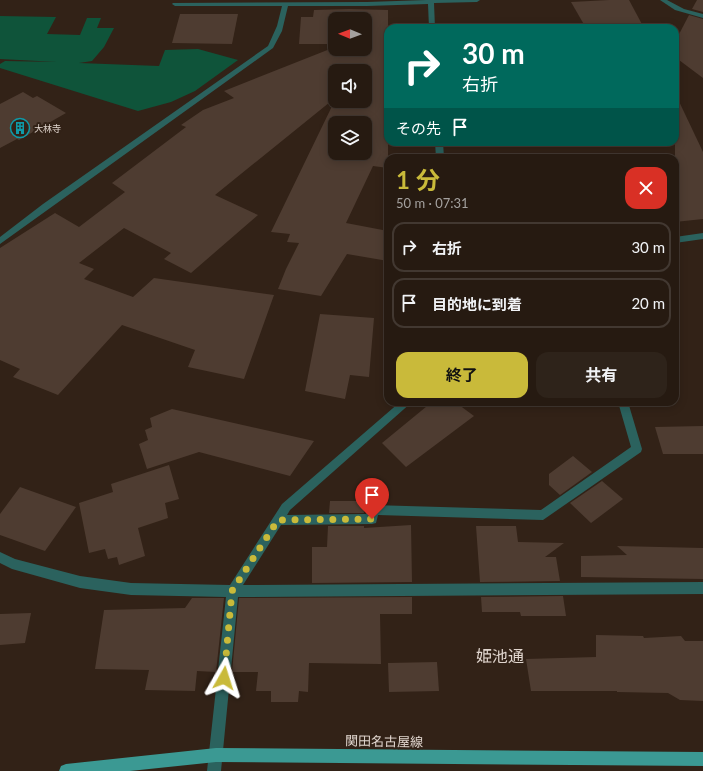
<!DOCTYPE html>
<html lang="ja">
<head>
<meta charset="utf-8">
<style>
	:root { --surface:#261a11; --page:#2e231a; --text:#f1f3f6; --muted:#a4a19f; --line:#423831; --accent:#c9ba3a }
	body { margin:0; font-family:Lato,"Noto Sans JP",sans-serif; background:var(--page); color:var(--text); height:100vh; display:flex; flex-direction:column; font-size:15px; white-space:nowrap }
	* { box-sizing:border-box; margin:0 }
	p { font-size:13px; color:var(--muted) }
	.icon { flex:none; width:22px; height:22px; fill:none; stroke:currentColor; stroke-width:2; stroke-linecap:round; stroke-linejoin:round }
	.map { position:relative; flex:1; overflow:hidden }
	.side { position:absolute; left:384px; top:154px; width:295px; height:252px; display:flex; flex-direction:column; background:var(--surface); border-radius:12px; box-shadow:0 2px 10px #0003,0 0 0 1px var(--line) }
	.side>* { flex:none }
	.guide { position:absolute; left:384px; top:24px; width:295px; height:122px; border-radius:12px; box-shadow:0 2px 10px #0003,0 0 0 1px var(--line); background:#00695c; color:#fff; overflow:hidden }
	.needle { width:26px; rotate:271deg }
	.controls { position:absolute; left:328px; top:12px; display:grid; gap:8px }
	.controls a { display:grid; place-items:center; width:44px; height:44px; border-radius:8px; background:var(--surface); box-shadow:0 2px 10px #0003,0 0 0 1px var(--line); font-size:20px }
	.pin { position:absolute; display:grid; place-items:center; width:34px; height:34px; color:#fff; margin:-41px -17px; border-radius:50% 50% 50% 0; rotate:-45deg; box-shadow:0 0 4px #0007 }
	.pin .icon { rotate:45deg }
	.me { position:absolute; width:44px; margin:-22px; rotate:6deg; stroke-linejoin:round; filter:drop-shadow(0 0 3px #0008) }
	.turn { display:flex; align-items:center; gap:14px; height:84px; padding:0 12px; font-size:18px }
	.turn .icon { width:52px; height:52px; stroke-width:2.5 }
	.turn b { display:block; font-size:28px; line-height:34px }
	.then { display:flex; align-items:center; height:38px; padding:0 12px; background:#0003; gap:8px; font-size:15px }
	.round { display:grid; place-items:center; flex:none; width:42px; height:42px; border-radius:12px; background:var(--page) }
	.overview { display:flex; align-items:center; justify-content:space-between; height:68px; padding:0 12px }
	h1 { font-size:24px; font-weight:700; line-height:30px; color:var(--accent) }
	.action { display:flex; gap:8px; margin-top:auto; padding:8px 12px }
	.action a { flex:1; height:46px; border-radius:12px; background:var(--accent); color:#111; font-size:16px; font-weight:700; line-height:46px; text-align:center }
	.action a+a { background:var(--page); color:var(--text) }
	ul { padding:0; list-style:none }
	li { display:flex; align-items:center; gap:12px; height:50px; margin:0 8px 6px; padding:0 4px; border:2px solid var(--line); border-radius:12px }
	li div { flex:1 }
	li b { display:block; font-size:15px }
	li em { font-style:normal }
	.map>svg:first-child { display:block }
	.green { fill:#0f543a }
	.building { fill:#4e3c31; fill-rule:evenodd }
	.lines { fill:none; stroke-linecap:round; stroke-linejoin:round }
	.minor { fill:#2b625e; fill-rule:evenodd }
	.major { fill:#3b9993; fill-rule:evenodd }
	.route { stroke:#c9ba3a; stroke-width:7; stroke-dasharray:0 12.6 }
	.labels { text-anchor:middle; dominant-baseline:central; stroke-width:4; stroke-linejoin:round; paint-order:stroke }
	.far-poi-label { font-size:9px; fill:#e0d5ce; stroke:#322217; text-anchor:start }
	.near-street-label { font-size:13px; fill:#e0d5ce; stroke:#322217 }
	.near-quarter-label { font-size:16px; fill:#e0d5ce; stroke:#322217 }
</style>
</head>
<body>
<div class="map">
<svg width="703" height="771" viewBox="0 0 703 771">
	<rect width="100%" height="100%" fill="#322217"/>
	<path class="green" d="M0,16L56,17L47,34L80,35L87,18H101L97,28H114L104,47L92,61L79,63L159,66L165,50L198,49L238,60L195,91L171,102L138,111L0,68V64L5,61L57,62L0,59Z"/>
	<g class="building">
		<path d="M609,0H629L644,28H586L571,2Z"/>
		<path d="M697,0H703V12L692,9Z"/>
		<path d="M349,9L388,10V168L373,166L346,223L388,231V261L347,254L321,296L278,289L286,269L299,243L287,242L290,234L271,232L335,100L365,101V71H335V98L215,195L258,215L191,273L164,259L171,253L124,228L79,263L94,269L84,279L133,297L154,278L274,295L244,379L188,367L195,350L122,325L58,395L13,377L20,369L0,360V248L55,213L79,227L125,192L112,183L186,127L181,125L203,110L234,98L224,91L335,47V49H365V19H335V44H299L301,17H313L314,10ZM335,123H365V153H335Z"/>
		<path d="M180,14H238L232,44L172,43Z"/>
		<path d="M689,15L703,19V78L675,57V42Z"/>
		<path d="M23,92L33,98L37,96L66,113L19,140L17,139L0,148V104Z"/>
		<path d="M675,93L703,152V219L675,222Z"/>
		<path d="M320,314L374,318L369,377L350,375L345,399L305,391Z"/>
		<path d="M432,402H455L474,416L406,467L382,443Z"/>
		<path d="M172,409L314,441L290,476L199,452L147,469L139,444L148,440L145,430L152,427L150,418Z"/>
		<path d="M703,426V454H663L655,427Z"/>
		<path d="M573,456L592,472L560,495L549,485V474Z"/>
		<path d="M169,465L179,499L165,503L168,518L138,528L145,556L119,565L117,557L108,559L105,549L89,553L79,503L113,492L111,484Z"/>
		<path d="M602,481L623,499L591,523L570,503Z"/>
		<path d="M20,487L76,507L45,551L0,535V514Z"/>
		<path d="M330,501H363L364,513H329Z"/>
		<path d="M411,525L412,582L312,583V547H327L328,526H364V528Z"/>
		<path d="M476,526H516L518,542L564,543L545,557H556L560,581L480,582Z"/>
		<path d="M617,546L703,548V579L581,577V556L627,555Z"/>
		<path d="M563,596L566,616H521L520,612H482L481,597Z"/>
		<path d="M412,597V614H380L381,664L309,663L308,692L299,691L298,702H271V691H256L258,672H232L239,598Z"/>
		<path d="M192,598H224L216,672L197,671L195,691L145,690L149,670L95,669L104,610L185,608Z"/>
		<path d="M31,613L25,643L0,645V614Z"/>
		<path d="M596,635L643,636L644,638L681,636L685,641H703V701L680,700L668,693L617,692V691H531L526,659L596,657Z"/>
		<path d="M437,662L439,691L389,692L388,663Z"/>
	</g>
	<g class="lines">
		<g class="minor">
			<path d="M426,0H480L477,2L434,3L435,28H429L428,4L367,6H288L282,31L273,48L0,244V237L43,204L268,46L277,26L282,6H175L172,4L173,3L367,2Z"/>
			<path d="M660,0H667L684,9L703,14V18L675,10Z"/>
			<path d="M435,142H443L444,158H436Z"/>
			<path d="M703,233V239L675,243V237Z"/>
			<path d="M400,402H412L290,510L287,515L366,514L368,506L372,505L541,510L631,447L618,402H628L642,449L641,452L543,520L378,515L376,523L372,524L281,525L243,585L703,582V594L238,597L221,771H207L226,597L131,595L80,588L12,569L0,563V552L15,559L80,576L131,583L230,585L282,504Z"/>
		</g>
		<path class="major" d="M216,748L703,752V766L216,762L130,771H59L61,766L66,764Z"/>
	</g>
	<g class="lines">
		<path class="route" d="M224,678L232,591L278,520L372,519"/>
	</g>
	<defs>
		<symbol id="building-ring" viewBox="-11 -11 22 22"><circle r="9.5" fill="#322217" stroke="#0f9aa8" stroke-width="1.5"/><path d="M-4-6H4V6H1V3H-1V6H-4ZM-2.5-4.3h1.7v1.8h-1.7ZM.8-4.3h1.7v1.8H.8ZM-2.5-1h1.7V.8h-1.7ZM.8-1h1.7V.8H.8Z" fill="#0f9aa8"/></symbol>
	</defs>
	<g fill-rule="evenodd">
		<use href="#building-ring" x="9" y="117" width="22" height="22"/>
	</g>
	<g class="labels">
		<g class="far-poi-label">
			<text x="34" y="128">大林寺</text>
		</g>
		<g class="near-street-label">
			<text transform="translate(384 741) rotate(1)">関田名古屋線</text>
		</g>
		<g class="near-quarter-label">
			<text x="500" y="655">姫池通</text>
		</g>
	</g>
</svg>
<div class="controls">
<a><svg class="needle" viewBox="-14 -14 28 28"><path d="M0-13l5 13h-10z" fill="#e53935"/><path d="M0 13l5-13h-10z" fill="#a4a19f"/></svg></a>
<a><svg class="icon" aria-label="sound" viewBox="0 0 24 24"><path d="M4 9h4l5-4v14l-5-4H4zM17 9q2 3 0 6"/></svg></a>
<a><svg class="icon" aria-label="layers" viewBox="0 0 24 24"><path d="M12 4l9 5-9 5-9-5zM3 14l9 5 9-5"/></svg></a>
</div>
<div class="pin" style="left:372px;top:519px;background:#d93025"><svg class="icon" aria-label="arrive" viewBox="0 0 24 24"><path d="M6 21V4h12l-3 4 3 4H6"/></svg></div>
<svg class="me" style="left:224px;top:678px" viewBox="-20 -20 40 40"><path d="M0-17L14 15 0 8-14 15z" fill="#c9ba3a" stroke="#fff" stroke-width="4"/></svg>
<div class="guide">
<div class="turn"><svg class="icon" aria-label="right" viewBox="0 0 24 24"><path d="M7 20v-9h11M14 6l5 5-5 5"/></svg><div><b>30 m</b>右折</div></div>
<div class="then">その先<svg class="icon" aria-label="arrive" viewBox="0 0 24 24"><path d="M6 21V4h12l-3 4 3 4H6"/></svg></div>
</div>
<section class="side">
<div class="overview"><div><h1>1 分</h1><p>50 m · 07:31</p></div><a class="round" style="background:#d93025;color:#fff"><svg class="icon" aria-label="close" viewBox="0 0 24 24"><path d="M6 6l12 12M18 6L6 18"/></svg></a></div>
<ul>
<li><svg class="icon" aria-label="right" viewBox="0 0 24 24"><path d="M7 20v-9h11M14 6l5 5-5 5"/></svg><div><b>右折</b></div><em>30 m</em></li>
<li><svg class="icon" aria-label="arrive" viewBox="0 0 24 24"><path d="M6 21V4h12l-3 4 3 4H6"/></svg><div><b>目的地に到着</b></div><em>20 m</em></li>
</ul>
<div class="action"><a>終了</a><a>共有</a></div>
</section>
</div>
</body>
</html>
